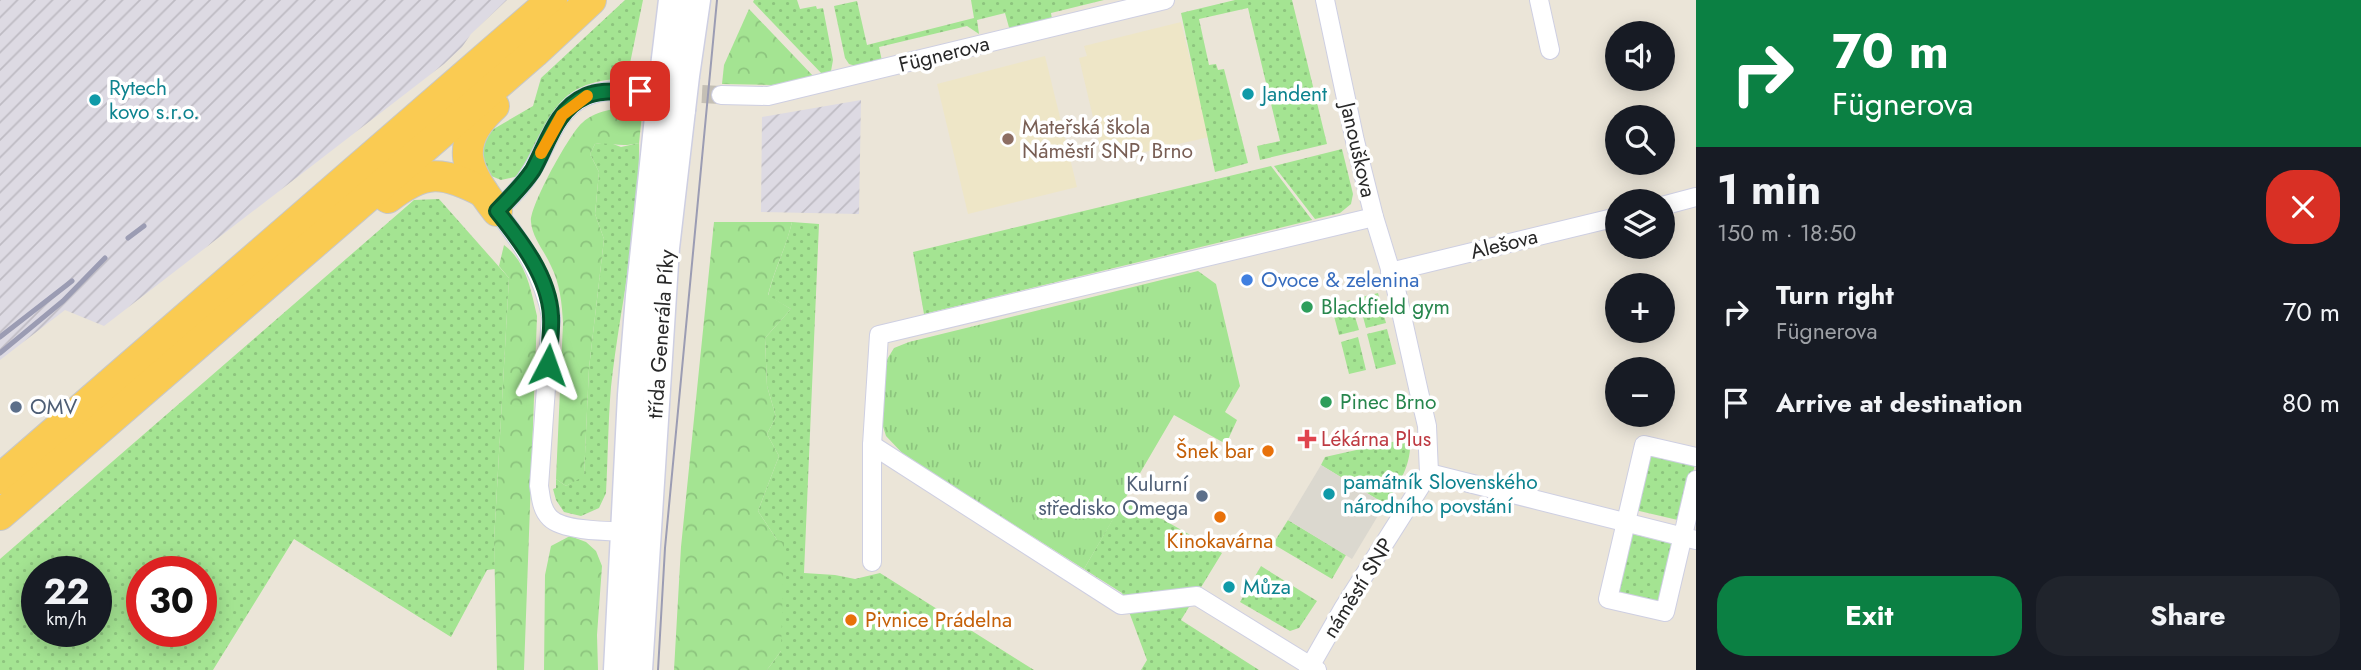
<!DOCTYPE html>
<html lang="en">
<head>
<meta charset="utf-8">
<style>
	:root { --surface:#171b24; --page:#20242c; --text:#f1f3f6; --muted:#9ea1a6; --accent:#0b8043 }
	body { margin:0; font-family:Jost,sans-serif; background:var(--page); color:var(--text); height:100vh; display:flex; flex-direction:column; font-size:26px; white-space:nowrap }
	* { box-sizing:border-box; margin:0 }
	p { font-size:23px; color:var(--muted) }
	.icon { flex:none; width:38px; height:38px; fill:none; stroke:currentColor; stroke-width:2; stroke-linecap:round; stroke-linejoin:round }
	.map { position:relative; flex:1; overflow:hidden }
	.sheet { display:flex; flex-direction:column; background:var(--surface); width:665px }
	.sheet>* { flex:none }
	.top-card { background:#0b8043; color:#fff; overflow:hidden }
	.fabs { position:absolute; left:1605px; top:21px; display:grid; gap:14px }
	.fabs a { display:grid; place-items:center; width:70px; height:70px; border-radius:50%; background:var(--surface); box-shadow:0 4px 18px #0003; font-size:35px }
	.speed { position:absolute; left:21px; top:556px; display:flex; gap:14px; font-size:35px; font-weight:700; text-align:center }
	.speed>* { display:grid; place-content:center; width:91px; height:91px; border-radius:50%; background:var(--surface); box-shadow:0 4px 18px #0003; line-height:1 }
	.speed small { font-size:18px; font-weight:400 }
	.speed .limit { border:10px solid #d22; background:#fff; color:#111 }
	.pin { position:absolute; display:grid; place-items:center; width:60px; height:60px; color:#fff; margin:-30px; border-radius:14px; box-shadow:0 4px 10px #0006 }
	.me { position:absolute; width:77px; margin:-38px; rotate:4deg; stroke-linejoin:round; filter:drop-shadow(0 0 5px #0008) }
	.turn { display:flex; align-items:center; gap:24px; height:147px; padding:0 21px; font-size:32px }
	.turn .icon { width:91px; height:91px; stroke-width:2.5 }
	.turn b { display:block; font-size:49px; line-height:60px }
	.round { display:grid; place-items:center; flex:none; width:74px; height:74px; border-radius:28px; background:var(--page) }
	.headline { display:flex; align-items:center; justify-content:space-between; height:119px; padding:0 21px }
	h1 { font-size:42px; font-weight:700; line-height:52px }
	.primary-button { display:flex; gap:14px; margin-top:auto; padding:14px 21px }
	.primary-button a { flex:1; height:80px; border-radius:28px; background:var(--accent); color:#fff; font-size:28px; font-weight:700; line-height:80px; text-align:center }
	.primary-button a+a { background:var(--page); color:var(--text) }
	ul { padding:0; list-style:none }
	li { display:flex; align-items:center; gap:21px; height:91px; padding:0 21px }
	li div { flex:1 }
	li b { display:block; font-size:26px }
	li em { font-style:normal }
	main { display:flex; flex:1; min-height:0 }
	.map>svg:first-child { display:block }
	.industrial { fill:url(#industrial-furrows) }
	.education { fill:#eee6c7 }
	.grass { fill:url(#grass-dots); fill-rule:evenodd }
	.forest { fill:url(#forest-crowns) }
	.park { fill:url(#park-tufts) }
	.plaza { fill:#dbd8cf }
	.lines { fill:none; stroke-linecap:round; stroke-linejoin:round }
	.minor-tunnel { stroke:#c4bfb5; stroke-width:18; stroke-dasharray:18 9; stroke-linecap:butt }
	.minor-casing { stroke:#cecfe2; stroke-width:20 }
	.secondary-casing { stroke:#cecfe2; stroke-width:29 }
	.trunk-casing { stroke:#c7c7c7; stroke-width:32 }
	.minor { stroke:#fff; stroke-width:18 }
	.secondary { stroke:#fff; stroke-width:26 }
	.trunk { stroke:#facb52; stroke-width:30 }
	.tram { stroke:#9b9cb3; stroke-width:2 }
	.rail { stroke:#9b9cb3; stroke-width:5 }
	.secondary-bridge-casing { stroke:#cecfe2; stroke-width:29; stroke-linecap:butt }
	.secondary-bridge { stroke:#fff; stroke-width:26 }
	.route-casing { stroke:#07532c; stroke-width:18 }
	.route { stroke:#0b8043; stroke-width:12 }
	.slow { stroke:#f59e0b; stroke-width:12 }
	.culture-dot { fill:#0f9aa8; stroke:#fff; stroke-width:2.5 }
	.education-dot { fill:#8d6e63; stroke:#fff; stroke-width:2.5 }
	.shop-dot { fill:#3f7fe0; stroke:#fff; stroke-width:2.5 }
	.leisure-dot { fill:#2e9e5b; stroke:#fff; stroke-width:2.5 }
	.service-dot { fill:#5c6f8a; stroke:#fff; stroke-width:2.5 }
	.health-dot { fill:#e0444e; stroke:#fff; stroke-width:2.5 }
	.food-dot { fill:#e8710a; stroke:#fff; stroke-width:2.5 }
	.labels { text-anchor:middle; dominant-baseline:central; stroke-width:7; stroke-linejoin:round; paint-order:stroke }
	.street-label { font-size:21px; fill:#282828; stroke:#fff }
	.culture-label { font-size:21px; fill:#0d838f; stroke:#fff; text-anchor:start }
	.education-label { font-size:21px; fill:#785e54; stroke:#fff; text-anchor:start }
	.shop-label { font-size:21px; fill:#366cbe; stroke:#fff; text-anchor:start }
	.leisure-label { font-size:21px; fill:#27864d; stroke:#fff; text-anchor:start }
	.service-label { font-size:21px; fill:#4e5e75; stroke:#fff; text-anchor:start }
	.health-label { font-size:21px; fill:#be3a42; stroke:#fff; text-anchor:start }
	.food-label { font-size:21px; fill:#c56008; stroke:#fff; text-anchor:end }
</style>
</head>
<body>
<main>
<div class="map">
<svg width="1696" height="670" viewBox="0 0 1696 670">
	<defs>
		<pattern id="industrial-furrows" width="10" height="10" patternUnits="userSpaceOnUse" patternTransform="scale(1.75)"><rect width="10" height="10" fill="#dddae3"/><path d="M-1 1l2-2M0 10L10 0M9 11l2-2" fill="none" stroke="#bebbc3"/></pattern>
		<pattern id="grass-dots" width="8" height="8" patternUnits="userSpaceOnUse" patternTransform="scale(1.75)"><rect width="8" height="8" fill="#a4e492"/><path d="M2 2h.1M6 6h.1" fill="none" stroke="#8dc47e" stroke-width="1.8" stroke-linecap="round"/></pattern>
		<pattern id="forest-crowns" width="20" height="18" patternUnits="userSpaceOnUse" patternTransform="scale(1.75)"><rect width="20" height="18" fill="#a4e492"/><path d="M2 6a3 3 0 1 1 6 0M12 15a3 3 0 1 1 6 0" fill="none" stroke="#8dc47e"/></pattern>
		<pattern id="park-tufts" width="24" height="20" patternUnits="userSpaceOnUse" patternTransform="scale(1.75)"><rect width="24" height="20" fill="#a4e492"/><path d="M3 7l-1-3M5 7V3M7 7l1-3M15 17l-1-3M17 17v-4M19 17l1-3" fill="none" stroke="#8dc47e"/></pattern>
	</defs>
	<rect width="100%" height="100%" fill="#ebe5d8"/>
	<g class="industrial">
		<path d="M0,0H507L471,34L462,47L444,64L104,326L65,310L0,360Z"/>
		<path d="M861,100L859,214L761,212L762,117Z"/>
	</g>
	<g class="education">
		<path d="M1181,22L1209,137L1111,160L1109,150L1101,151L1079,58L1087,56L1084,46Z"/>
		<path d="M1045,56L1077,187L968,214L937,84Z"/>
	</g>
	<g class="grass">
		<path d="M625,0H643L627,78C547,82 555,120 519,176L501,180L484,173L477,153L485,134L533,106L541,78Z"/>
		<path d="M754,0H797L800,9L816,6L817,9L823,8L833,60L831,71L824,76L753,2Z"/>
		<path d="M971,0H1104L1051,13L1052,19L1010,31L1005,13L977,20L979,34L967,26L879,47L882,61L859,67L849,64L845,58L834,6L857,1L867,45L974,18Z"/>
		<path d="M1235,0H1292L1327,144L1260,160L1257,146L1280,141L1248,8L1199,19L1209,65L1216,64L1218,70L1224,69L1248,163L1215,172L1181,13Z"/>
		<path d="M608,142L621,147L639,143C640,226 620,305 611,387C608,422 608,458 606,493L599,508L581,516L564,512L556,500L553,489L556,488V479L566,486L584,475L589,368L604,239L595,214L599,172L590,154L595,144Z"/>
		<path d="M1342,149L1353,194L1351,204L1340,213L1315,219L1274,166Z"/>
		<path d="M1271,166L1312,220L924,314L913,252Z"/>
		<path d="M439,199L509,278L494,541L495,569L487,570L451,637L294,539L213,670H0V559L414,200ZM37,572H96V632H37ZM142,572H201V632H142Z"/>
		<path d="M792,222L819,224L804,573L835,575L855,579L880,573L1034,670H767L781,651L777,540L758,511L779,456L767,434L776,417L767,386L765,338L791,309L768,296C774,270 786,248 792,222Z"/>
		<path d="M1378,293L1386,323L1366,328L1358,298Z"/>
		<path d="M1350,300L1359,330L1339,335L1331,305Z"/>
		<path d="M1387,329L1396,364L1376,369L1367,334Z"/>
		<path d="M1358,337L1366,370L1349,374L1341,342Z"/>
		<path d="M1410,438C1412,465 1400,482 1385,504L1321,465L1325,457Z"/>
		<path d="M1647,453L1695,464L1682,521L1635,510Z"/>
		<path d="M1125,498L1222,553L1181,620L1259,670H1141L1147,660L1122,593L1084,569Z"/>
		<path d="M1288,520L1346,555L1332,579L1273,544Z"/>
		<path d="M1628,533L1677,545L1660,605L1620,596L1616,586Z"/>
		<path d="M1261,566L1317,601L1299,628L1290,631L1240,602Z"/>
	</g>
	<g class="forest">
		<path d="M749,9L815,78L772,85L722,84L724,65Z"/>
		<path d="M643,105L639,143C619,148 613,142 595,144L590,154L599,172L595,214L604,239L589,368L584,476L566,486L556,479L563,323C562,303 560,284 551,266C545,252 532,237 531,222C529,207 570,133 582,123C598,108 623,108 643,105Z"/>
		<path d="M714,222H792C786,248 774,270 768,295L791,309L765,338L767,386L776,417L767,434L779,456L758,511L777,540L784,542L781,651L767,670H674L681,547Z"/>
		<path d="M504,245C526,261 531,290 537,316L524,670H497L494,541L509,278L499,266Z"/>
		<path d="M570,536L586,542L596,551L602,566L597,635L598,670H544L545,575L551,546Z"/>
	</g>
	<path class="park" d="M1198,271L1216,284L1240,386L1225,412L1237,420L1226,444L1174,415L1084,569L905,456L886,436L880,417L883,366L894,348L909,342Z"/>
	<path class="plaza" d="M1321,465L1385,504L1352,559L1288,520Z"/>
	<g class="lines">
		<path class="minor-tunnel" d="M702,94L721,95"/>
		<defs>
			<g id="minor">
				<path d="M1539,0L1550,50"/>
				<path d="M721,95L768,96L1165,0"/>
				<path d="M1662,206L1696,197"/>
				<path d="M1390,272L1617,217"/>
				<path d="M872,445L1121,605L1197,596L1317,670"/>
				<path d="M1696,457L1644,445L1608,599L1665,612L1696,480"/>
				<path d="M1429,473L1696,540"/>
				<path d="M633,532C613,531 564,532 550,518C541,509 541,497 539,486L551,317C544,276 522,243 497,211C510,198 523,186 532,170C549,143 557,106 590,95C607,89 627,91 644,91"/>
				<path d="M872,562V445L879,335L1374,217"/>
				<path d="M1308,670L1344,607L1429,473L1427,426L1419,392L1395,285L1374,217L1355,141L1325,0"/>
			</g>
			<g id="secondary">
				<path d="M663,75L672,0"/>
				<path d="M686,76L697,0"/>
				<path d="M617,670L631,395L639,296L659,108"/>
				<path d="M639,670L666,248L682,110"/>
			</g>
			<g id="trunk">
				<path d="M494,106C452,144 466,171 497,211"/>
				<path d="M388,198C425,169 443,171 483,192"/>
				<path d="M0,479L552,0"/>
				<path d="M0,515L534,53L591,0"/>
			</g>
		</defs>
		<use href="#minor" class="minor-casing"/>
		<use href="#secondary" class="secondary-casing"/>
		<use href="#trunk" class="trunk-casing"/>
		<use href="#minor" class="minor"/>
		<use href="#secondary" class="secondary"/>
		<use href="#trunk" class="trunk"/>
		<path class="tram" d="M658,670L665,548L717,0"/>
		<g class="rail">
			<path d="M128,238L144,226"/>
			<path d="M0,337L72,281"/>
			<path d="M0,353L63,301L105,258"/>
		</g>
		<defs>
			<g id="secondary-bridge">
				<path d="M659,108L663,75"/>
				<path d="M682,110L686,76"/>
			</g>
		</defs>
		<use href="#secondary-bridge" class="secondary-bridge-casing"/>
		<use href="#secondary-bridge" class="secondary-bridge"/>
	</g>
	<g class="lines">
		<defs>
			<path id="route" d="M548,365C549,349 552,332 551,316C549,277 521,241 497,211C510,198 523,185 533,170C548,143 556,109 586,96C602,89 623,92 640,91"/>
		</defs>
		<use href="#route" class="route-casing"/>
		<use href="#route" class="route"/>
		<path class="slow" d="M541,153L562,115L587,96"/>
	</g>
	<g class="culture-dot">
		<circle cx="1248" cy="94" r="7"/>
		<circle cx="95" cy="100" r="7"/>
		<circle cx="1329" cy="494" r="7"/>
		<circle cx="1229" cy="587" r="7"/>
	</g>
	<circle class="education-dot" cx="1008" cy="139" r="7"/>
	<circle class="shop-dot" cx="1247" cy="280" r="7"/>
	<g class="leisure-dot">
		<circle cx="1307" cy="307" r="7"/>
		<circle cx="1326" cy="402" r="7"/>
	</g>
	<g class="service-dot">
		<circle cx="16" cy="407" r="7"/>
		<circle cx="1202" cy="496" r="7"/>
	</g>
	<path class="health-dot" d="M1303.5 428.5h7v7h7v7h-7v7h-7v-7h-7v-7h7z"/>
	<g class="food-dot">
		<circle cx="1268" cy="451" r="7"/>
		<circle cx="1220" cy="517" r="7"/>
		<circle cx="851" cy="620" r="7"/>
	</g>
	<g class="labels">
		<g class="street-label">
			<text transform="translate(944 54) rotate(-14)">Fügnerova</text>
			<text transform="translate(1358 150) rotate(77)">Janouškova</text>
			<text transform="translate(1504 244) rotate(-14)">Alešova</text>
			<text transform="translate(661 334) rotate(-86)">třída Generála Píky</text>
			<text transform="translate(1358 588) rotate(-58)">náměstí SNP</text>
		</g>
		<g class="culture-label">
			<text x="109" y="88">Rytech<tspan x="109" dy="24">kovo s.r.o.</tspan></text>
			<text x="1262" y="94">Jandent</text>
			<text x="1343" y="482">památník Slovenského<tspan x="1343" dy="24">národního povstání</tspan></text>
			<text x="1243" y="587">Můza</text>
		</g>
		<g class="education-label">
			<text x="1022" y="127">Mateřská škola<tspan x="1022" dy="24">Náměstí SNP, Brno</tspan></text>
		</g>
		<g class="shop-label">
			<text x="1261" y="280">Ovoce &amp; zelenina</text>
		</g>
		<g class="leisure-label">
			<text x="1321" y="307">Blackfield gym</text>
			<text x="1340" y="402">Pinec Brno</text>
		</g>
		<g class="service-label">
			<text x="30" y="407">OMV</text>
			<text x="1188" y="484" text-anchor="end">Kulurní<tspan x="1188" dy="24">středisko Omega</tspan></text>
		</g>
		<g class="health-label">
			<text x="1321" y="439">Lékárna Plus</text>
		</g>
		<g class="food-label">
			<text x="1254" y="451">Šnek bar</text>
			<text x="1220" y="541" text-anchor="middle">Kinokavárna</text>
			<text x="865" y="620" text-anchor="start">Pivnice Prádelna</text>
		</g>
	</g>
</svg>
<div class="fabs">
<a><svg class="icon" aria-label="sound" viewBox="0 0 24 24"><path d="M4 9h4l5-4v14l-5-4H4zM17 9q2 3 0 6"/></svg></a>
<a><svg class="icon" aria-label="search" viewBox="0 0 24 24"><circle cx="10" cy="10" r="6"/><path d="M15 15l6 6"/></svg></a>
<a><svg class="icon" aria-label="layers" viewBox="0 0 24 24"><path d="M12 4l9 5-9 5-9-5zM3 14l9 5 9-5"/></svg></a>
<a>+</a>
<a>−</a>
</div>
<div class="speed"><div>22<small>km/h</small></div><div class="limit">30</div></div>
<div class="pin" style="left:640px;top:91px;background:#d93025"><svg class="icon" aria-label="arrive" viewBox="0 0 24 24"><path d="M6 21V4h12l-3 4 3 4H6"/></svg></div>
<svg class="me" style="left:548px;top:365px" viewBox="-20 -20 40 40"><path d="M0-17L14 15 0 8-14 15z" fill="#0b8043" stroke="#fff" stroke-width="4"/></svg>
</div>
<section class="sheet">
<div class="top-card">
<div class="turn"><svg class="icon" aria-label="right" viewBox="0 0 24 24"><path d="M7 20v-9h11M14 6l5 5-5 5"/></svg><div><b>70 m</b>Fügnerova</div></div>
</div>
<div class="headline"><div><h1>1 min</h1><p>150 m · 18:50</p></div><a class="round" style="background:#d93025;color:#fff"><svg class="icon" aria-label="close" viewBox="0 0 24 24"><path d="M6 6l12 12M18 6L6 18"/></svg></a></div>
<ul>
<li><svg class="icon" aria-label="right" viewBox="0 0 24 24"><path d="M7 20v-9h11M14 6l5 5-5 5"/></svg><div><b>Turn right</b><p>Fügnerova</p></div><em>70 m</em></li>
<li><svg class="icon" aria-label="arrive" viewBox="0 0 24 24"><path d="M6 21V4h12l-3 4 3 4H6"/></svg><div><b>Arrive at destination</b></div><em>80 m</em></li>
</ul>
<div class="primary-button"><a>Exit</a><a>Share</a></div>
</section>
</main>
</body>
</html>
